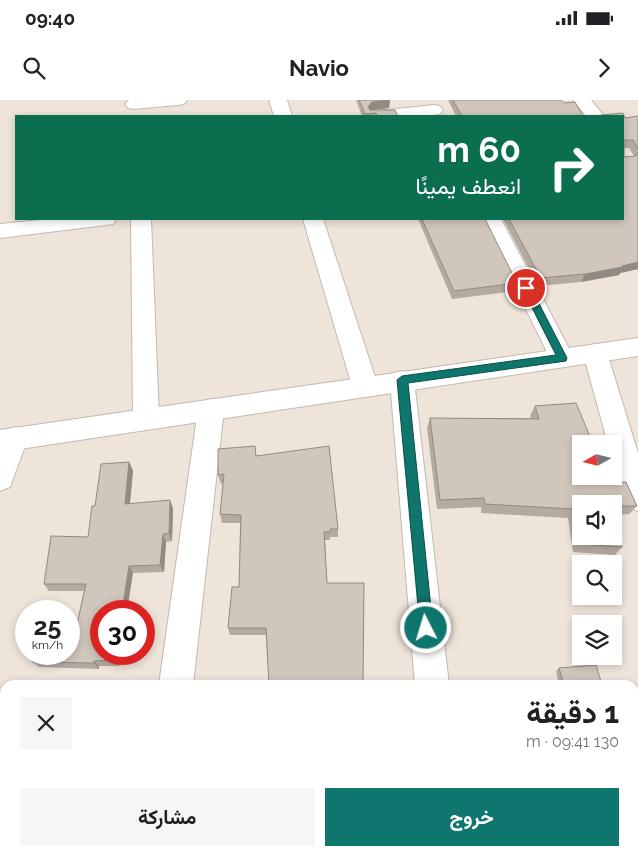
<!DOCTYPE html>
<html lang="ar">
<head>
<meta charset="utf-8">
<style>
	:root { --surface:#fff; --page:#f6f6f6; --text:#202124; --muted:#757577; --accent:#0f766e }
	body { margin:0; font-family:Raleway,Vazirmatn,sans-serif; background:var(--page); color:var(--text); direction:rtl; height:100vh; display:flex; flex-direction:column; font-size:19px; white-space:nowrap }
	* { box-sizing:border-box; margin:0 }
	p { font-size:16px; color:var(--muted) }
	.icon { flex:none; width:28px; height:28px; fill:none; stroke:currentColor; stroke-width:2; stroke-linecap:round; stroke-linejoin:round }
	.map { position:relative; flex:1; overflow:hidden; direction:ltr }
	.panel { position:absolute; left:0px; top:580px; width:639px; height:176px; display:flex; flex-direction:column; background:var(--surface); border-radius:15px 15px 0 0; box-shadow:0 2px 8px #0003; direction:rtl }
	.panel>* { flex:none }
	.banner { position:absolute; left:15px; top:15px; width:609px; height:105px; border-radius:0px; box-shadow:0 2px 8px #0003; direction:rtl; background:#0b6e4f; color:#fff; overflow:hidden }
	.needle { width:32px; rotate:262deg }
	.controls { position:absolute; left:572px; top:335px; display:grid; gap:10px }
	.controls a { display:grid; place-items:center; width:50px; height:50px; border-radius:0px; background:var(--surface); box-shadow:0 2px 8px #0003; font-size:25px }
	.speed { position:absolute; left:15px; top:500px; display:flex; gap:10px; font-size:25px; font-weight:700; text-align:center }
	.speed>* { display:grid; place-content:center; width:65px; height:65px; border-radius:50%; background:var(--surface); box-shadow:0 2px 8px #0003; line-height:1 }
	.speed small { font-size:12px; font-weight:400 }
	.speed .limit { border:8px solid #d22; background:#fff; color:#111 }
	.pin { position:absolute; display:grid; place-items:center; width:42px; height:42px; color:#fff; margin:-21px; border:2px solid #fff; border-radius:50%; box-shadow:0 1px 5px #0007 }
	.me { position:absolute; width:55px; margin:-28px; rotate:355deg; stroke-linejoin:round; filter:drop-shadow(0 0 4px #0008) }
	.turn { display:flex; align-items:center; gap:18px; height:105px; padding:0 20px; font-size:22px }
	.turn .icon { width:65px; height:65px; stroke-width:2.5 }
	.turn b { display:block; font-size:35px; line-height:42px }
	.round { display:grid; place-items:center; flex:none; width:52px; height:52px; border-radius:0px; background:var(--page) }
	.head { display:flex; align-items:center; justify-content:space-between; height:85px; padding:0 20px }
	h1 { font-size:30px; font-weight:700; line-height:38px }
	.button { display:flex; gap:10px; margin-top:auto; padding:10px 20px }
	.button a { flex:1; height:58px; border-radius:0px; background:var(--accent); color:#fff; font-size:20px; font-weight:700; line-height:58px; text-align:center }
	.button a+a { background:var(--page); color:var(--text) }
	.status { display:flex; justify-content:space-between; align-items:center; height:35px; padding:0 25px; background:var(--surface); direction:ltr }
	.status svg { height:14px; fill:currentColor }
	header { display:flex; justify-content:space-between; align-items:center; height:65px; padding:0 20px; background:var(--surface); font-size:22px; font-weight:700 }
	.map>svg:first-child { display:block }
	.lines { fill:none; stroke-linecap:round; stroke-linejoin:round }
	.minor-casing { stroke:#c3b9ae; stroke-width:2 }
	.tertiary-casing { stroke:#c3b9ae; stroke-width:2 }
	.minor { fill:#fff; fill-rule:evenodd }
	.tertiary { fill:#fff; fill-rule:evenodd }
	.wall { fill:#b3aaa1; fill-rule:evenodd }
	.shaded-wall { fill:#928b83 }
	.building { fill:#d0c6bb; stroke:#928b83 }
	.route { fill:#0f766e; stroke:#0a4d48 }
</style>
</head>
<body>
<div class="status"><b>09:40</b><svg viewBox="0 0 49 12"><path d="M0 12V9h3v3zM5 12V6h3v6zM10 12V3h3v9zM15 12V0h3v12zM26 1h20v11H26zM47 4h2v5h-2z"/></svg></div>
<header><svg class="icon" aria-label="forward" viewBox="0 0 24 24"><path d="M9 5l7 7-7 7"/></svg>Navio<svg class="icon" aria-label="search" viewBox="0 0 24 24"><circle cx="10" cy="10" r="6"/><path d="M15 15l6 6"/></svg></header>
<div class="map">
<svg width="638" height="756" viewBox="0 0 638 756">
	<rect width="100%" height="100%" fill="#eee4d9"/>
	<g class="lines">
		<defs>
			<g id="minor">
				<path d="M129,0H187L184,4L178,5L134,9L128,8L125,4Z"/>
				<path d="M269,0H287L292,16H274Z"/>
				<path d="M573,0H591L604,16H586Z"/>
				<path d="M434,5L440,6L443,10L440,14L425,16H369L372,12L378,11Z"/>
				<path d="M51,119H116L113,124L106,125L0,138V124Z"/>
				<path d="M131,119H151L159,319L155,326L146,329L137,326L133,319Z"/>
				<path d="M303,119H323L378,286L374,293L365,296L356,293L352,286Z"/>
				<path d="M481,119H501L574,258L571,264L562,267L553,264Z"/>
				<path d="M595,244L604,247L607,253L638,353V411L628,407C618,388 614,366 614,344H608L583,253L586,247Z"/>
				<path d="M402,271L411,273L414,280L449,585H415L390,280L393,273Z"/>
				<path d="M211,299L220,302L224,309L193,585H159L198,309L202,302Z"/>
				<path d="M15,327L24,330L28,338L10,387L0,391V343L6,330Z"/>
				<rect x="634" y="652" width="4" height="36"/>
				<path d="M136,751H174L173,756H135Z"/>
				<path d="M427,751H465L466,756H428Z"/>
			</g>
			<path id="tertiary" d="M638,238V256L0,352V330Z"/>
		</defs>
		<use href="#minor" class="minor-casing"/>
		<use href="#tertiary" class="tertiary-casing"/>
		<use href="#minor" class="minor"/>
		<use href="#tertiary" class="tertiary"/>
	</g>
	<g class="wall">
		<path d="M356,0H390L389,8L374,10L398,16H362Z"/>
		<path d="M448,0H561L564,3L583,16H456Z"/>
		<path d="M622,16L625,18L638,16V169L620,173L619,175L581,182L538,186L503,119H622ZM624,48H629L634,56L624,57Z"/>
		<path d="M418,119H485L517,183L515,191L452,199Z"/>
		<path d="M535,306L609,382L637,406L629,414L616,415L622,447L615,455L573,452L568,418L481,413V407L437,409L427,328L430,318H531L530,316Z"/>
		<path d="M255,346L256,356L338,429V437H330V440H325L327,483H364L363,585H269L266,535H230L228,528L239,487L240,423H222L220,414L223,383L221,384L218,375Z"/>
		<path d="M129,362L133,371L130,403L173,408L172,441L166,442L164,472L133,473L101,554H121L119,566H99V569L39,567L32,562L75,533L84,491H49L44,484L88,437L95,406Z"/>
		<path d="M559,568L602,585H559L556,571Z"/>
		<rect x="634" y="672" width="4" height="32"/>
		<path d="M535,751H599V754L586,756H536Z"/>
	</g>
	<g class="shaded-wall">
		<path d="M390,0L389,8L372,10L369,13L368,7L372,2Z"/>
		<path d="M638,162V169L620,173L619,175L581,182L585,174Z"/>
		<path d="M129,362L133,371L129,412L125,404Z"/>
		<path d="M170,400L173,408L172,441L169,433Z"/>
		<path d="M163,434L166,442L164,472L160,465Z"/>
		<path d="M129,466L133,473L127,511H122Z"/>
		<path d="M115,554H121L119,566L114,560Z"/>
		<path d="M94,561L99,566V569L94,563Z"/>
		<path d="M78,751H85L84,756H77Z"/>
	</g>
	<g class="building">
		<path d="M359,0H390L372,2L368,7L370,10H395L398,16H377L376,13L365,14Z"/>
		<path d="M453,0H561L564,3L575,2L583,16H462Z"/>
		<path d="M623,13L625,18L638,16V49L633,40H624V57L636,56L638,52V162L622,166L623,167L585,174L541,178L509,119H622V16H592Z"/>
		<path d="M422,119H485L517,183L454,191Z"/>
		<path d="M576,303L593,344H581V376H606L609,382H626L637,406H614V404H581V436H614V406L622,447L579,444L573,409L485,404L484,398L440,400L430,318L539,319L535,306Z"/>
		<path d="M255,346L256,356L329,346L338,429H330V432H324L327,483H364L363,584L269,585L266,528H228L232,487H239L241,415L220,414L224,374L218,375V349Z"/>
		<path d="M129,362L125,404L170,400L169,433L163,434L160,465L129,466L122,511H101V554H115L114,560L94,561V563L32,562L33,554H69V533H75L86,484H44L51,436L88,437L92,406H95L101,364Z"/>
		<path d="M596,565L602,585H564L559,568Z"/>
		<path d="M634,672H638V702L634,701Z"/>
		<path d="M2,710H5V751H78L77,756H0V720Z"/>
		<path d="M266,751H374V756H265Z"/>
		<path d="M541,751H599V754L572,756H542Z"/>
	</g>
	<path class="route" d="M526,185L531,188L567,258L566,261L408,283L433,528L431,532L426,534L422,532L420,528L397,280L402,276L556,255L522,188Z"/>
</svg>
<div class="controls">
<a><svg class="needle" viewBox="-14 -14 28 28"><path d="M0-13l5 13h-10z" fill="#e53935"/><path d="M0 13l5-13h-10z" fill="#757577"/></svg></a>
<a><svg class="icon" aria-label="sound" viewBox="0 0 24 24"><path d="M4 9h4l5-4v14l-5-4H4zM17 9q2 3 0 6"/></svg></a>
<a><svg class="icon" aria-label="search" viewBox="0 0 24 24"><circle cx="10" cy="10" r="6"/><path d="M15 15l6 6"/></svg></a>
<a><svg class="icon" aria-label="layers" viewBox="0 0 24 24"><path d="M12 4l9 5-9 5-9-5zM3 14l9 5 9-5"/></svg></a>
</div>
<div class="speed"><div>25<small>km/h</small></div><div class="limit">30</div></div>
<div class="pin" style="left:526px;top:188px;background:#d93025"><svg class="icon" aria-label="arrive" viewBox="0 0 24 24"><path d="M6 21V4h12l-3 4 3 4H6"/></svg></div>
<svg class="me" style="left:426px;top:528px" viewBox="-20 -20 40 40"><circle r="17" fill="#0f766e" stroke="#fff" stroke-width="3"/><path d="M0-11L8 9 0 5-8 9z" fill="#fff"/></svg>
<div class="banner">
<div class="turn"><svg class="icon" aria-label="right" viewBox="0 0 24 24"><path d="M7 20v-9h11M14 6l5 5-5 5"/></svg><div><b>60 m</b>انعطف يمينًا</div></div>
</div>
<section class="panel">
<div class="head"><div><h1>1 دقيقة</h1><p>130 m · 09:41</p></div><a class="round"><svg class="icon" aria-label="close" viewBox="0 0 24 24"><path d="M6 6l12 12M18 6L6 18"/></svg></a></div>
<div class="button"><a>خروج</a><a>مشاركة</a></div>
</section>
</div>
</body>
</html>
